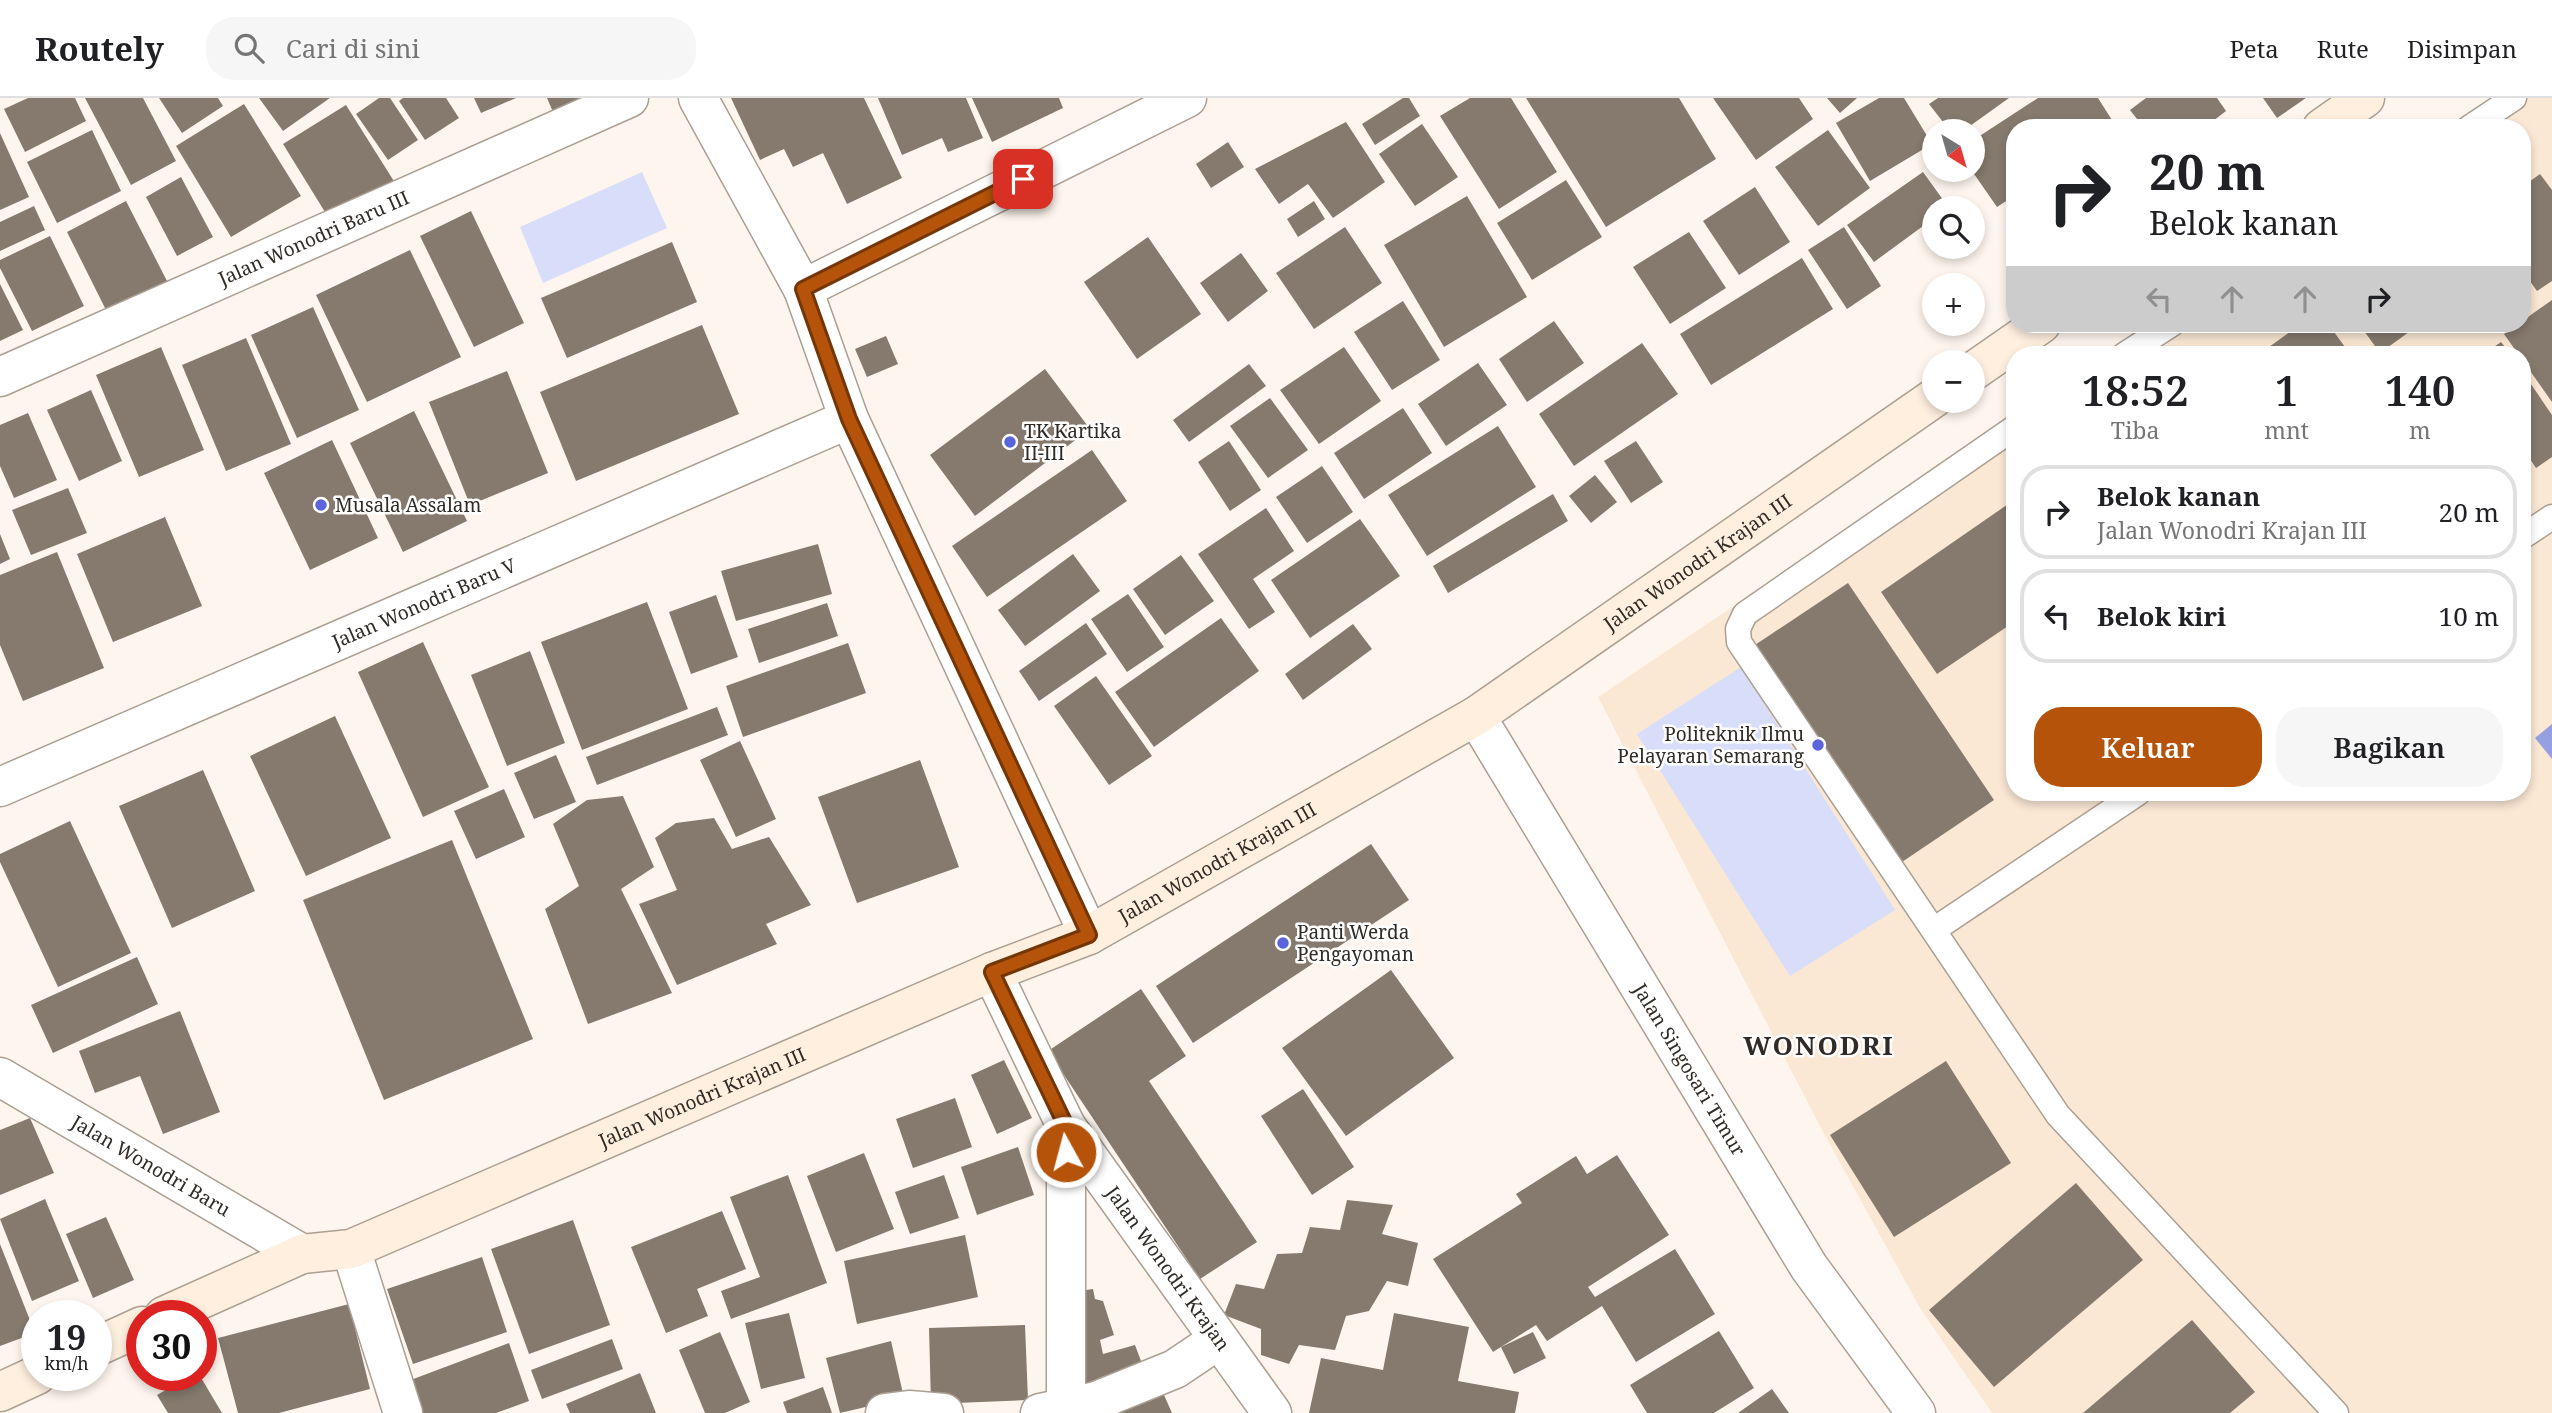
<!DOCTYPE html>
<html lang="id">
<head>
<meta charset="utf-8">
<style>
	:root { --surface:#fff; --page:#f6f6f6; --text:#202124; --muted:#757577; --line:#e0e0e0; --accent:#b45309 }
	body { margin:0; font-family:"Noto Serif",serif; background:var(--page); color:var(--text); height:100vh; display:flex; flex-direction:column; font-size:26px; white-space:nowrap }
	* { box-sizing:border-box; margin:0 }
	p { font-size:23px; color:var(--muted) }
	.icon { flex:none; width:38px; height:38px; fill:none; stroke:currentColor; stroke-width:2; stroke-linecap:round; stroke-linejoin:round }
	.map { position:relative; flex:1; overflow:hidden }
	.panel { position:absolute; left:2006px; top:248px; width:525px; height:455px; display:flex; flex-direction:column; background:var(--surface); border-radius:28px; box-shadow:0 4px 10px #0003 }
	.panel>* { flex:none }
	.hud { position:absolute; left:2006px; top:21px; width:525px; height:214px; border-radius:28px; box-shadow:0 4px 10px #0003; background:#fff; color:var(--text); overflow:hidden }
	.needle { width:46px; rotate:143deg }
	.tools { position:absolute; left:1922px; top:21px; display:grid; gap:14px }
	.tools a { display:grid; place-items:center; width:63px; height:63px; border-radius:50%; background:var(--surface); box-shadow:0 4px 10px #0003; font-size:35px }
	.speed { position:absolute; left:21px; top:1202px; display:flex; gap:14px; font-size:35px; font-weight:700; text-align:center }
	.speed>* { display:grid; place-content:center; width:91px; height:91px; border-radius:50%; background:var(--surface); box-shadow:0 4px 10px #0003; line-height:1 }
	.speed small { font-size:18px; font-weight:400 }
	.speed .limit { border:10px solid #d22; background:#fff; color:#111 }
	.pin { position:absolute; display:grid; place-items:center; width:60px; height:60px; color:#fff; margin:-30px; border-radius:14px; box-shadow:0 4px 10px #0006 }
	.me { position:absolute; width:77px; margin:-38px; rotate:353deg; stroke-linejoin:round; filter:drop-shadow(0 0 5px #0008) }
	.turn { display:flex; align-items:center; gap:24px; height:147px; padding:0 28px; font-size:32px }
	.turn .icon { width:91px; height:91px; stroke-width:2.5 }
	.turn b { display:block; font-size:49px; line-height:60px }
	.lanes { display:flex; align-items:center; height:66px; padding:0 28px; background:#0003; justify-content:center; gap:35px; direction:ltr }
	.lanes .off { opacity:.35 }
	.eta { display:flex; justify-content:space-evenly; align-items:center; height:119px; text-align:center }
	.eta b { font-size:42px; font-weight:600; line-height:49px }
	.button { display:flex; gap:14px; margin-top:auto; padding:14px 28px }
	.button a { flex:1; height:80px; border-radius:28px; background:var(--accent); color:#fff; font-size:28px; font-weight:600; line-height:80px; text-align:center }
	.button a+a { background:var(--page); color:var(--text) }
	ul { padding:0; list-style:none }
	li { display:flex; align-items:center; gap:21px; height:94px; margin:0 14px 10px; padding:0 14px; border:4px solid var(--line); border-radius:28px }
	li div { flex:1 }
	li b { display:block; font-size:26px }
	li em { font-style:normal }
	header { display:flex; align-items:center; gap:42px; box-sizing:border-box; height:98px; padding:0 35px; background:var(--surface); border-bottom:2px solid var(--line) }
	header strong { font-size:33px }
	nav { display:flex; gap:38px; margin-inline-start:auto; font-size:24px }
	.search { width:490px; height:63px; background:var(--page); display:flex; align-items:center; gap:18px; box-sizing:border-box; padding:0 24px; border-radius:28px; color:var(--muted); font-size:26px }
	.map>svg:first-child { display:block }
	.built { fill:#fae7d4 }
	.green { fill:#d8defa }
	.water { fill:#94a0e1 }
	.building { fill:#867a6e }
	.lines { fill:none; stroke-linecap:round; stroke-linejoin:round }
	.lane-casing { stroke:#ab9f92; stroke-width:27 }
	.street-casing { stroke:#ab9f92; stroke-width:41 }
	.secondary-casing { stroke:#ab9f92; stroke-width:41 }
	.lane { stroke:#fff; stroke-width:24 }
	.street { stroke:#fff; stroke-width:38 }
	.secondary { stroke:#feefdf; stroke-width:38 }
	.route-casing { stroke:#753606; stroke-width:18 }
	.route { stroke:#b45309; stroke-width:12 }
	.poi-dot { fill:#5a64db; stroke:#fff; stroke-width:2.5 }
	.labels { text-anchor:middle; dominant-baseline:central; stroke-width:5; stroke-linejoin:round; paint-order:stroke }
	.street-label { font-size:19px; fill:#302b26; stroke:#fff }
	.poi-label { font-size:19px; fill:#302b26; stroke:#fff; text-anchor:start }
	.district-label { font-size:26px; font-weight:bold; letter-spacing:2px; fill:#302b26; stroke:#fff }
</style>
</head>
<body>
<header>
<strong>Routely</strong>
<div class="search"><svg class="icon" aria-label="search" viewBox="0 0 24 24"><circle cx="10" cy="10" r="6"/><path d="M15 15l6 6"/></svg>Cari di sini</div>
<nav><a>Peta</a><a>Rute</a><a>Disimpan</a></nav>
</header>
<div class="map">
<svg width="2552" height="1315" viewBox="0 0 2552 1315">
	<rect width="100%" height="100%" fill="#fef6ee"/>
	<path class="built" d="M2491,0H2552V1315H1992L1920,1210L1822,1032L1598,599L2014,320V695H2522V257H2108L2155,226H2522V30H2447Z"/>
	<g class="green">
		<path d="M642,74L667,130L543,185L520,129Z"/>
		<path d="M1741,569L1895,812L1790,878L1637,636Z"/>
	</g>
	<path class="water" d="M2552,626V661L2535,640Z"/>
	<g class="building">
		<path d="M28,0H75L86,23L25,54L4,11Z"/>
		<path d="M85,0H143L176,63L131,87Z"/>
		<path d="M159,0H218L223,8L182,35Z"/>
		<path d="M259,0H330L283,33Z"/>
		<path d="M379,0H390L418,42L388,62L356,16Z"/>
		<path d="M403,0H446L459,20L425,42L399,3Z"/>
		<path d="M474,0H516L481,15Z"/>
		<path d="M547,0H602L556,21Z"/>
		<path d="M731,0H864L902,80L847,106L823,55L793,69L784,51L760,62Z"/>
		<path d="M878,0H966L983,40L948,54L942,40L902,57Z"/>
		<path d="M972,0H1059L1063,10L992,44Z"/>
		<path d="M1403,0H1409L1420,18L1375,47L1362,26Z"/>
		<path d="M1470,0H1511L1557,74L1499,111L1440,18Z"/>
		<path d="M1526,0H1679L1716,61L1606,129Z"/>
		<path d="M1713,0H1799L1813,21L1756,62Z"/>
		<path d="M1827,0H1857L1840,15Z"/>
		<path d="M1879,0H1904L1932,46L1870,83L1836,25Z"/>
		<path d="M1938,0H2009L1963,33H1950L1929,6Z"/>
		<path d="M2038,0H2098L2117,30H2014V98L1997,109L1972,73V43Z"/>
		<path d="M2146,0H2217L2226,13L2204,30H2144L2130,12Z"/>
		<path d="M2263,0H2306L2277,20Z"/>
		<path d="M244,6L301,98L231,139L176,48Z"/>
		<path d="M346,7L397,88L333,127L283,46Z"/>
		<path d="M1346,24L1385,84L1333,120L1308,86L1279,106L1255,71Z"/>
		<path d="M1422,26L1458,79L1415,108L1379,56Z"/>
		<path d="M92,32L121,93L57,125L27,64Z"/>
		<path d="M1828,32L1870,90L1818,128L1775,69Z"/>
		<path d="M0,35L29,99L0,112Z"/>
		<path d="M1228,44L1244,69L1211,90L1196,66Z"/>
		<path d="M1923,74L1949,110H1934V120L1874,164L1847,127Z"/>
		<path d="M2540,76L2552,92V183L2537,193L2522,172V89Z"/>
		<path d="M181,79L213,139L177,158L146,99Z"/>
		<path d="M1566,82L1602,139L1532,182L1497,125Z"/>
		<path d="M1755,89L1790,144L1739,177L1703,123Z"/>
		<path d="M1467,98L1527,199L1444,249L1384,147Z"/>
		<path d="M126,103L167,183L107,214L67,134Z"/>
		<path d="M1314,103L1325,121L1298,139L1287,121Z"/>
		<path d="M34,108L45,132L0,153V124Z"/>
		<path d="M471,113L524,225L474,249L420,138Z"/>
		<path d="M1345,129L1382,185L1314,231L1276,175Z"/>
		<path d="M1844,129L1881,188L1847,211L1808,152Z"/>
		<path d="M1689,134L1726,190L1670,226L1633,169Z"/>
		<path d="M50,138L84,208L32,233L0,170V162Z"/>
		<path d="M1148,139L1201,216L1137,261L1084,184Z"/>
		<path d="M672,144L697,204L567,260L541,200Z"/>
		<path d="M410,152L461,259L367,304L316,197Z"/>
		<path d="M1241,155L1268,193L1228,224L1200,185Z"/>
		<path d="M1802,160L1833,211L1711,287L1680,236Z"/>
		<path d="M0,186L23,232L0,243Z"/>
		<path d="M2552,202V304L2504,236Z"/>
		<path d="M1403,203L1440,262L1392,292L1354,234Z"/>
		<path d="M313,209L359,312L297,340L251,237Z"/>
		<path d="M1554,223L1584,265L1527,304L1499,261Z"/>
		<path d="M2301,226H2328L2351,257H2258Z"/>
		<path d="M2359,226H2420L2380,255Z"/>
		<path d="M702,227L739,316L576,383L540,294Z"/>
		<path d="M886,238L898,266L867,279L855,251Z"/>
		<path d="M246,240L291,346L226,373L182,267Z"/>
		<path d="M2501,244L2511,257H2482Z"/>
		<path d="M1642,245L1678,296L1574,368L1539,316Z"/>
		<path d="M161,249L204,352L139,379L96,277Z"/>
		<path d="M1344,249L1381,303L1319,346L1280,292Z"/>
		<path d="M1478,265L1507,307L1446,348L1418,306Z"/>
		<path d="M1249,266L1266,288L1189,344L1173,322Z"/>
		<path d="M1045,271L1090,331L975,418L930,357Z"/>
		<path d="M507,273L548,375L470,407L429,304Z"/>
		<path d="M2522,273L2552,317V359L2536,370L2522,349Z"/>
		<path d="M91,292L122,363L79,383L47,312Z"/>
		<path d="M1270,300L1308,352L1268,380L1230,328Z"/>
		<path d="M1403,310L1432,355L1364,401L1334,355Z"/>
		<path d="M414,313L467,423L403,454L350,345Z"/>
		<path d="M28,315L57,382L14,400L0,368V327Z"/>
		<path d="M1498,328L1536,389L1427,458L1388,397Z"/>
		<path d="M332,342L378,440L310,472L264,375Z"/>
		<path d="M1229,343L1261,392L1230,413L1198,364Z"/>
		<path d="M1636,343L1663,384L1631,405L1604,363Z"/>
		<path d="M1092,352L1127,403L987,499L952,448Z"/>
		<path d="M2522,362L2529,372L2522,377Z"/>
		<path d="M1322,368L1353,414L1307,445L1276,399Z"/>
		<path d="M1595,377L1617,404L1591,425L1569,398Z"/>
		<path d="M68,390L87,435L31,457L12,412Z"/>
		<path d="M1553,396L1568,423L1448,495L1433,468Z"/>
		<path d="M2014,402V524L1937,576L1881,494Z"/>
		<path d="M1266,410L1294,453L1253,481L1275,514L1249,531L1198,456Z"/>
		<path d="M165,419L202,508L113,544L77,456Z"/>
		<path d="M1360,421L1400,478L1310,540L1271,482Z"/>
		<path d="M0,436L10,461L0,466Z"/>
		<path d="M818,446L832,496L736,523L721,473Z"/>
		<path d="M57,454L104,570L23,603L0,547V477Z"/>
		<path d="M1073,456L1100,493L1025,548L998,512Z"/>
		<path d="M1181,457L1214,503L1165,537L1133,491Z"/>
		<path d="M1848,485L1994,702L1899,766L1752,549Z"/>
		<path d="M1128,496L1164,549L1127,574L1091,521Z"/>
		<path d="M716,497L738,559L691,576L669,514Z"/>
		<path d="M647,504L688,611L582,652L541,544Z"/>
		<path d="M827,505L838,538L759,565L748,531Z"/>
		<path d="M1221,520L1259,573L1154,649L1115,594Z"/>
		<path d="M1086,525L1107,556L1039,603L1019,573Z"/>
		<path d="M1353,526L1372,551L1303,602L1285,576Z"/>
		<path d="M423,544L489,689L423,719L358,574Z"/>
		<path d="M848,545L866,595L743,639L726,588Z"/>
		<path d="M530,553L565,645L507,668L471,577Z"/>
		<path d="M1096,578L1152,658L1109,687L1054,608Z"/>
		<path d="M717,609L728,637L597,687L586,659Z"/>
		<path d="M335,618L391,740L306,778L250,658Z"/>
		<path d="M740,643L776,721L736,739L700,662Z"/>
		<path d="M556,657L576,704L534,721L514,675Z"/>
		<path d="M920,662L959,769L857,805L818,699Z"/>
		<path d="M203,672L255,793L172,830L119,708Z"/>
		<path d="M504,691L525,739L476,761L454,713Z"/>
		<path d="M623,698L654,769L621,791L672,895L588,926L545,811L579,788L553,726L587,702Z"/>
		<path d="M714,720L732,751L769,739L811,807L766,826L777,846L677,887L639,806L677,792L655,740L676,725Z"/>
		<path d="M70,723L131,855L58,889L0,764V756Z"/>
		<path d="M452,742L533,941L384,1002L303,802Z"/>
		<path d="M1371,746L1409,802L1193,945L1156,888Z"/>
		<path d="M137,859L158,906L53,955L31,907Z"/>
		<path d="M1391,872L1454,960L1346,1038L1282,950Z"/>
		<path d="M1141,891L1186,958L1149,983L1257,1144L1200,1181L1048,953Z"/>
		<path d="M180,913L220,1014L163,1036L140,978L95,995L79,953Z"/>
		<path d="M1004,962L1032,1020L997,1036L971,977Z"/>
		<path d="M1946,963L2011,1065L1894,1139L1830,1037Z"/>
		<path d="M1303,991L1354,1069L1312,1097L1261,1018Z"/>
		<path d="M955,1000L972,1049L913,1070L896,1021Z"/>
		<path d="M30,1020L54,1075L0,1097V1032Z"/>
		<path d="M1018,1049L1034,1097L977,1117L961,1069Z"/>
		<path d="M864,1055L894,1131L836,1154L807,1078Z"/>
		<path d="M1617,1057L1669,1137L1588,1189L1595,1199L1675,1151L1715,1216L1636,1264L1602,1208L1547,1243L1536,1227L1493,1254L1433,1161L1522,1105L1516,1096L1576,1058L1587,1076Z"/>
		<path d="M788,1077L827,1185L731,1221L721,1193L760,1179L730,1099Z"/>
		<path d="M944,1077L959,1120L910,1136L895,1094Z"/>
		<path d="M2076,1085L2143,1162L1994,1289L1929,1212Z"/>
		<path d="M45,1101L79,1183L32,1203L0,1121Z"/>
		<path d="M1347,1102L1393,1107L1382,1136L1418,1145L1408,1188L1387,1183L1369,1213L1346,1218L1335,1252L1299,1247L1289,1266L1261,1257V1231L1224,1217L1236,1186L1264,1191L1277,1156L1302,1155L1310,1129L1340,1132Z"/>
		<path d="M722,1113L746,1171L697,1191L708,1218L666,1235L631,1149Z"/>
		<path d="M106,1119L134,1182L93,1200L66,1136Z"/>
		<path d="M573,1122L610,1227L529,1256L491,1151Z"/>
		<path d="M965,1137L978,1199L857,1226L844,1163Z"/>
		<path d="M0,1146L35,1235L0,1248Z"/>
		<path d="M482,1159L507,1234L413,1266L387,1191Z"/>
		<path d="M1093,1191L1095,1201L1103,1203L1114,1237L1100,1242L1103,1256L1135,1247L1144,1271L1074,1293L1071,1194Z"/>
		<path d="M349,1206L370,1291L279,1315H238L218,1240Z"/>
		<path d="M789,1215L805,1280L761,1291L745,1225Z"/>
		<path d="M1394,1215L1469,1229L1458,1283L1519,1294L1515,1315H1309L1321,1260L1383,1272Z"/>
		<path d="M2192,1222L2255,1294L2230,1315H2083Z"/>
		<path d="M1025,1227L1028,1302L931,1306L929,1230Z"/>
		<path d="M1719,1233L1754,1290L1714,1315H1647L1630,1287Z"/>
		<path d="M720,1234L750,1304L725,1315H705L679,1252Z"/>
		<path d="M1533,1234L1546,1260L1514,1276L1501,1249Z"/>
		<path d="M612,1241L623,1271L542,1301L531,1272Z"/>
		<path d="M891,1243L904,1300L840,1315L826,1260Z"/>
		<path d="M509,1245L529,1303L496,1315H419L408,1283Z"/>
		<path d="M640,1275L656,1315H570L566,1306Z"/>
		<path d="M190,1278H200L222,1315H168L157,1297Z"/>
		<path d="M1160,1288L1172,1315H1104Z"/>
		<path d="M823,1289L832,1315H787L783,1304Z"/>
		<path d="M1772,1291L1789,1315H1738Z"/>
	</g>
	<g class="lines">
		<defs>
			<g id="lane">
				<path d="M2469,30L2514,0"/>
				<path d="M2124,257L2172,226"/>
				<path d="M2014,330L1745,516L1738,531L1739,544L2058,1017L2336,1315"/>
				<path d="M2522,439L2552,419"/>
				<path d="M1935,831L2138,695"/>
			</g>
			<g id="street">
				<path d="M698,0L803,191L849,321L1089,837"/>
				<path d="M803,191L1187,0"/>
				<path id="s1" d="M0,279L629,0"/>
				<path id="s2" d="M1476,618L1809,1169L1916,1315"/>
				<path id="s3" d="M0,689L849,321"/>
				<path id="s4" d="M992,874L1066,1028L1272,1315"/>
				<path id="s5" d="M0,979L302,1156"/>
				<path d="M1066,1028V1309"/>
				<path d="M351,1151L403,1315"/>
				<path d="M885,1315L909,1312L944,1315"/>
				<path d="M1040,1315L1096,1303L1175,1271L1218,1242"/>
			</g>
			<g id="secondary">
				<path d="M2322,30L2365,0"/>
				<path d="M1972,274L2041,226"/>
				<path id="s6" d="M164,1218L302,1156L351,1151L992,874L1089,837L1476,618L1934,300"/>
				<path d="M96,1249L142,1228"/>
				<path d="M0,1294L37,1277"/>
			</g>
		</defs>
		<use href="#lane" class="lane-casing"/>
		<use href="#street" class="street-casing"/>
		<use href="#secondary" class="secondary-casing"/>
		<use href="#lane" class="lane"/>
		<use href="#street" class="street"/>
		<use href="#secondary" class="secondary"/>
	</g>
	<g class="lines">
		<defs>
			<path id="route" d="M1023,81L803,191L849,321L1089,837L992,874L1066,1028V1054"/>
		</defs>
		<use href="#route" class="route-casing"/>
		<use href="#route" class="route"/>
	</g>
	<g class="poi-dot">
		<circle cx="1010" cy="344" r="7"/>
		<circle cx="321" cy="407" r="7"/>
		<circle cx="1818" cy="647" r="7"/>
		<circle cx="1283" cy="845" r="7"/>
	</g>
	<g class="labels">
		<g class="street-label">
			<text stroke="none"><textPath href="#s1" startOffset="343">Jalan Wonodri Baru III</textPath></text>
			<text stroke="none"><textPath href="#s6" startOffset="1717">Jalan Wonodri Krajan III</textPath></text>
			<text stroke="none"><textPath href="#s3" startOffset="462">Jalan Wonodri Baru V</textPath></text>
			<text stroke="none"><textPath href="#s6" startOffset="1150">Jalan Wonodri Krajan III</textPath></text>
			<text stroke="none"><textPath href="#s2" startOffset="413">Jalan Singosari Timur</textPath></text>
			<text stroke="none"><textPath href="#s6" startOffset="583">Jalan Wonodri Krajan III</textPath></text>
			<text stroke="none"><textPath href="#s5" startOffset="175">Jalan Wonodri Baru</textPath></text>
			<text stroke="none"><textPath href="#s4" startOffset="346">Jalan Wonodri Krajan</textPath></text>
		</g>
		<g class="poi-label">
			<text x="1024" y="333">TK Kartika<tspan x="1024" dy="22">II-III</tspan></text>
			<text x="335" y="407">Musala Assalam</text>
			<text x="1804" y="636" text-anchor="end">Politeknik Ilmu<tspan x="1804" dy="22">Pelayaran Semarang</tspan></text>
			<text x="1297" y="834">Panti Werda<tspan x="1297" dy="22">Pengayoman</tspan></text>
		</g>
		<g class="district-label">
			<text x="1819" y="947">WONODRI</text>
		</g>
	</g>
</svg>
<div class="tools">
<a><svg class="needle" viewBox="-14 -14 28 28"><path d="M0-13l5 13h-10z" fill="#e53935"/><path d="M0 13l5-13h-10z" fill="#757577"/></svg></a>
<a><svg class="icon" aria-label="search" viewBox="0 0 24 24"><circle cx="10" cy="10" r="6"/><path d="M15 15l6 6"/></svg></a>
<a>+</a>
<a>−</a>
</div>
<div class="speed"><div>19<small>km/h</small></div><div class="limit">30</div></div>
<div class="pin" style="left:1023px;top:81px;background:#d93025"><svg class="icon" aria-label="arrive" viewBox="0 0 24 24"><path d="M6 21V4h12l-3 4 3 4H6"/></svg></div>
<svg class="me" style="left:1066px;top:1054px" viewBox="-20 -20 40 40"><circle r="17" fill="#b45309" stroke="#fff" stroke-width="3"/><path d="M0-11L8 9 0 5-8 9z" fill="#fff"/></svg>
<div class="hud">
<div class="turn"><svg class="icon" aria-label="right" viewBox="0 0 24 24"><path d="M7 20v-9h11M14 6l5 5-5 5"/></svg><div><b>20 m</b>Belok kanan</div></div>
<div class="lanes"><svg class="icon off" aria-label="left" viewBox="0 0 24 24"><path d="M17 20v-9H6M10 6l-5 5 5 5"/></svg><svg class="icon off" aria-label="ahead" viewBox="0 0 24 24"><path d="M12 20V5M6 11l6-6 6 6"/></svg><svg class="icon off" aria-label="ahead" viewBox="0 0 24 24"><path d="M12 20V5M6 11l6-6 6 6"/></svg><svg class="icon" aria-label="right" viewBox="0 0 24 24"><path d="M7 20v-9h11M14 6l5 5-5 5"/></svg></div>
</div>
<section class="panel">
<div class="eta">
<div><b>18:52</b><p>Tiba</p></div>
<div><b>1</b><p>mnt</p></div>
<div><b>140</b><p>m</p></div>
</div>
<ul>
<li><svg class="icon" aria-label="right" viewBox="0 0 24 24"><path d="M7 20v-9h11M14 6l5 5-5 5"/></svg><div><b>Belok kanan</b><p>Jalan Wonodri Krajan III</p></div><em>20 m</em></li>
<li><svg class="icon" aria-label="left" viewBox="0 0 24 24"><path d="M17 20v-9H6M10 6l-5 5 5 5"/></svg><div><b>Belok kiri</b></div><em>10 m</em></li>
</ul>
<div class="button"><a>Keluar</a><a>Bagikan</a></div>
</section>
</div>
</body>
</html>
